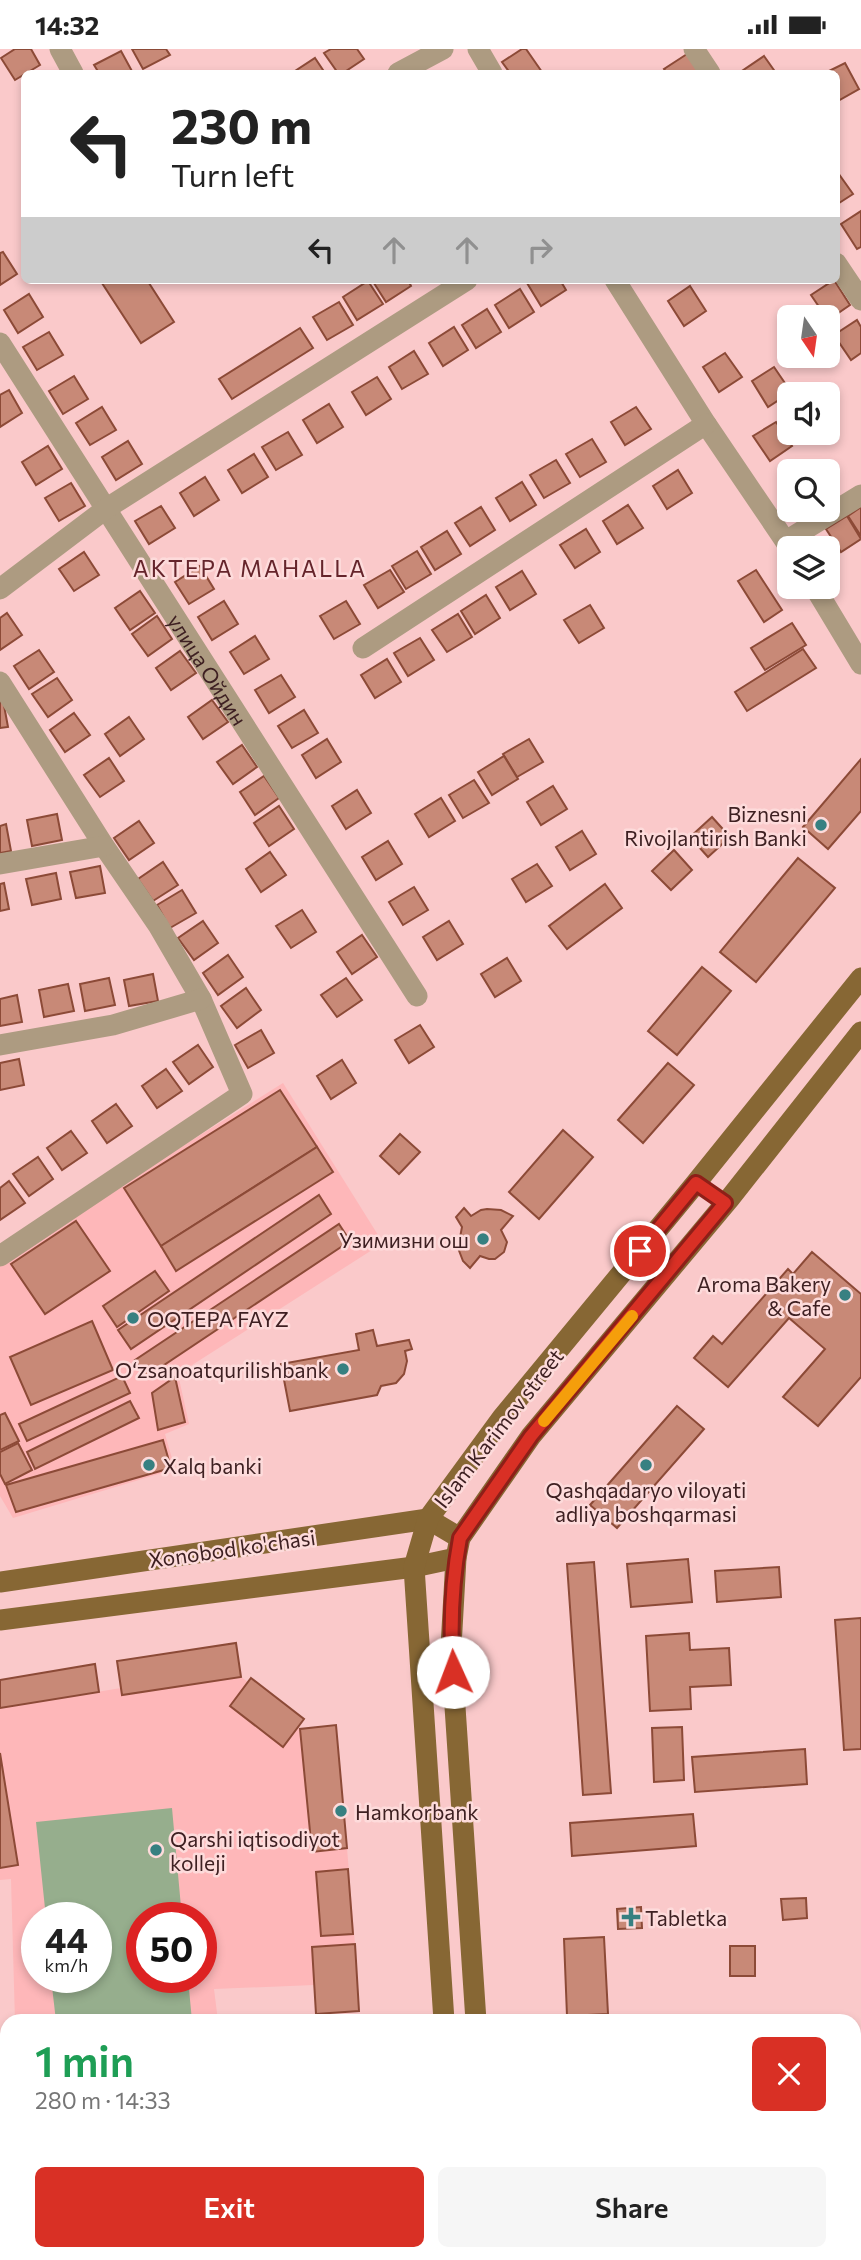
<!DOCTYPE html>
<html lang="en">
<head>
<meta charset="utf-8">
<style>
	:root { --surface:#fff; --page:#f6f6f6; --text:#222; --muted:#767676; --accent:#d93025 }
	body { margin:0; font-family:Commissioner,sans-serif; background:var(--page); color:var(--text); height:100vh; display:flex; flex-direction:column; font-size:26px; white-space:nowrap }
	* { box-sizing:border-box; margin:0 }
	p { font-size:23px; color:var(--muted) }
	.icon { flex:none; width:38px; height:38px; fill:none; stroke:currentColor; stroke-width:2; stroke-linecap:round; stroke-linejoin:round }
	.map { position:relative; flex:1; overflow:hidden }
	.details { position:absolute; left:0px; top:1965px; width:861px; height:247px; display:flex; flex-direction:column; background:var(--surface); border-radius:21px 21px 0 0; box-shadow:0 4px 10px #0003 }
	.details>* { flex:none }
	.banner { position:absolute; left:21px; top:21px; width:819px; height:214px; border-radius:10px; box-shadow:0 4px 10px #0003; background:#fff; color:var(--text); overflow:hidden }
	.needle { width:46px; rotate:167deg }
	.fabs { position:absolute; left:777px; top:256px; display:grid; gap:14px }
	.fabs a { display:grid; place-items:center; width:63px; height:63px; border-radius:10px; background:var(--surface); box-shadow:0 4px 10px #0003; font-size:35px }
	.speed { position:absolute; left:21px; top:1853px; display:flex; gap:14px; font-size:35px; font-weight:700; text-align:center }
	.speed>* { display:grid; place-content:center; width:91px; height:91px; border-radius:50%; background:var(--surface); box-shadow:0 4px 10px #0003; line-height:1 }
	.speed small { font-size:18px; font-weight:400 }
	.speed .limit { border:10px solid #d22; background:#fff; color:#111 }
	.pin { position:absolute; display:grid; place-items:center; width:60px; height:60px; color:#fff; margin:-30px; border:4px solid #fff; border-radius:50%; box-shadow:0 2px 7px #0007 }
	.me { position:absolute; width:77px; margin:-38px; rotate:358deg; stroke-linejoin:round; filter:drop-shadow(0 0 5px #0008) }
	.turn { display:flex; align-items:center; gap:24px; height:147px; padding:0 35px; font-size:32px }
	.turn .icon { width:91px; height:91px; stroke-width:2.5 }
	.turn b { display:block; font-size:49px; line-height:60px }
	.lanes { display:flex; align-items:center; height:66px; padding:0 35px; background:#0003; justify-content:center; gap:35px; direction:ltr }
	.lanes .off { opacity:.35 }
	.round { display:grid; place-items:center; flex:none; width:74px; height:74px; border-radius:10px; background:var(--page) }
	.overview { display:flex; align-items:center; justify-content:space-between; height:119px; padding:0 35px }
	h1 { font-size:42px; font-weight:600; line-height:52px; color:#1e9e55 }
	.button { display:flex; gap:14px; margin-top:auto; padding:14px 35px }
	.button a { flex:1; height:80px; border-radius:10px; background:var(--accent); color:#fff; font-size:28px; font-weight:600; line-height:80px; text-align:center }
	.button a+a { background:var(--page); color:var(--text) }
	.status { display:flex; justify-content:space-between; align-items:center; height:49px; padding:0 35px; background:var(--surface); direction:ltr }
	.status svg { height:19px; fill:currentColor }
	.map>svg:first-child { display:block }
	.built { fill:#feb7b9; fill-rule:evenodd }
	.green { fill:#96ae8d }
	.building { fill:#c88977; stroke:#8c4a37; stroke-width:2 }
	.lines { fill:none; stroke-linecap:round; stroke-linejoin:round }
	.minor { stroke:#ad9b81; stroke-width:21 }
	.major { stroke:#876734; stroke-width:21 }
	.route-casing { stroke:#8d1f18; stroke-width:18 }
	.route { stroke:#d93025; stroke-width:12 }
	.slow { stroke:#f59e0b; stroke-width:12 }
	.poi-dot { fill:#378081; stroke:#fddbdb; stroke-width:2.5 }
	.labels { text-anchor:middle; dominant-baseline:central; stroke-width:5; stroke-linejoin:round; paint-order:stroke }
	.street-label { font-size:21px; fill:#3e2022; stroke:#fddbdb }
	.poi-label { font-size:21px; fill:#3e2022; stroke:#fddbdb; text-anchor:start }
	.neighbourhood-label { font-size:23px; letter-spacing:2px; fill:#65242b; stroke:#fddbdb }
</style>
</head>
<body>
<div class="status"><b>14:32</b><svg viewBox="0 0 49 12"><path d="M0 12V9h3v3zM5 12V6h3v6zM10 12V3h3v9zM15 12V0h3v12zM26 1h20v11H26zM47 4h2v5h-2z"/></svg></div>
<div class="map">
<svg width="861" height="2211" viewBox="0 0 861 2211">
	<rect width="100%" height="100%" fill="#fac9ca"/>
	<g class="built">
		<path d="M283,1034L383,1194L178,1325L189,1375L165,1385L175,1420L13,1469L0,1447V1212Z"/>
		<path d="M241,1628L248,1633L251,1629L304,1670L299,1678L312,1802L347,1799L355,1895L312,1898L314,1936L214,1940L218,1972H15L11,1830L0,1831V1659L121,1639L123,1646ZM37,1869H96V1928H37ZM142,1869H201V1928H142Z"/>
		<path d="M0,2053H7V2205H379V2211H0Z"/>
	</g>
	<path class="green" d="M172,1759L182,1869H142V1928L188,1929L192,1972H56L51,1929L96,1928V1869H46L36,1773Z"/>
	<g class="building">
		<path d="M15,0H31L40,16L15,31L1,9Z"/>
		<path d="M132,0H166L170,6L143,20Z"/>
		<path d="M331,0H357L364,10L343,24H338L324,4Z"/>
		<path d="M522,0H526L542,23L510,24L502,13Z"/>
		<path d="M121,2L133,24H99L94,16Z"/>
		<path d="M687,5L700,24H667L664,20Z"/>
		<path d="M764,7L776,24H744L742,22Z"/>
		<path d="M315,9L325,24H292Z"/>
		<path d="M845,14L859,40L836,53V24H825Z"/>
		<path d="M836,121L853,145L836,156Z"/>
		<path d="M861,162V198L857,200L841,175Z"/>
		<path d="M3,203L17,225L0,236V204Z"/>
		<path d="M100,231H147L174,273L141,294Z"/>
		<path d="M372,231H408L411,237L386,253Z"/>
		<path d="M531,231H560L566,241L541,257L527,234Z"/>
		<path d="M834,231L850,256L828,271V268H826L811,246Z"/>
		<path d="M368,232L383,255L357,271L343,248Z"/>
		<path d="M690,237L706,262L684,277L668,252Z"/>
		<path d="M520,240L534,263L509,279L495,256Z"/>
		<path d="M29,245L43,268L18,284L4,261Z"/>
		<path d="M339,253L353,276L327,291L313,268Z"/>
		<path d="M487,260L501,283L476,299L462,276Z"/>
		<path d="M857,271L861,278V304L851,311L834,286Z"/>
		<path d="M454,278L468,301L443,317L429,294Z"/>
		<path d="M300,279L313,299L232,350L219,330Z"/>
		<path d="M49,283L63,306L37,321L23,298Z"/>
		<path d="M414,302L428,325L402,340L389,318Z"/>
		<path d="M725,304L742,328L719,343L703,318Z"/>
		<path d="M774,318L791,343L768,358L752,332Z"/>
		<path d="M74,327L88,350L63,365L49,342Z"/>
		<path d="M377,328L391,350L366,366L352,343Z"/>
		<path d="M9,341L22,364L0,378V346Z"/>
		<path d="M329,355L343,378L317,394L303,371Z"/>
		<path d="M102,358L116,381L90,396L76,374Z"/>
		<path d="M636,358L651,380L625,396L611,373Z"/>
		<path d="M776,373L792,397L770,412L753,387Z"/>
		<path d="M288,383L302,406L276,421L262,398Z"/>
		<path d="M592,390L606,413L580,428L566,405Z"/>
		<path d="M128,392L142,415L116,431L102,408Z"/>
		<path d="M48,397L62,420L36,436L22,413Z"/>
		<path d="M254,405L268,428L242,444L228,421Z"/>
		<path d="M556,411L570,434L544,449L530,426Z"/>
		<path d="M678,421L692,444L667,460L653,437Z"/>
		<path d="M205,428L219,451L194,467L180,444Z"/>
		<path d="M522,433L536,456L510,472L496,449Z"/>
		<path d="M71,434L85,457L59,472L45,449Z"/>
		<path d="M628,456L643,479L617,495L603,472Z"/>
		<path d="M161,457L175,479L149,495L135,472Z"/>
		<path d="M481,458L495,481L470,497L455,474Z"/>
		<path d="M861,458V487L848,467Z"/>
		<path d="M847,467L861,490L841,503L826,480Z"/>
		<path d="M586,480L600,503L575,519L560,496Z"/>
		<path d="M447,482L461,505L435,521L421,498Z"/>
		<path d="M417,502L431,525L406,540L392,517Z"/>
		<path d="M84,503L99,526L74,542L59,520Z"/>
		<path d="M200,517L214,540L189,555L175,533Z"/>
		<path d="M390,521L404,543L378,559L364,536Z"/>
		<path d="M756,521L782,561L764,573L738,532Z"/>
		<path d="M522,522L536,545L510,561L496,538Z"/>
		<path d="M140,542L155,564L130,581L115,559Z"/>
		<path d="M486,546L500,569L475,585L461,562Z"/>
		<path d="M224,552L238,575L212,591L198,568Z"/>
		<path d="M346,552L360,575L334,590L320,567Z"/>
		<path d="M590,556L604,579L579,594L564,571Z"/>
		<path d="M7,564L22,586L0,601V569Z"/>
		<path d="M458,565L472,588L447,603L432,581Z"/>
		<path d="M157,567L172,590L148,607L132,585Z"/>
		<path d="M792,574L806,596L765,621L751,599Z"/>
		<path d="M255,587L269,610L244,625L230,603Z"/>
		<path d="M420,589L434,611L408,627L394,604Z"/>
		<path d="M803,600L816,619L747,662L735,643Z"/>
		<path d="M39,601L54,623L29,640L14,617Z"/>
		<path d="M180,602L196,624L171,641L156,619Z"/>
		<path d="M387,610L401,633L375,649L361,626Z"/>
		<path d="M281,626L295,648L269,664L255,641Z"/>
		<path d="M57,629L72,651L48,668L32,645Z"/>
		<path d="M3,651L8,678L0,679V652Z"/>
		<path d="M212,651L228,673L203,690L188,668Z"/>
		<path d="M304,661L318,684L292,699L278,677Z"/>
		<path d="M74,664L90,686L65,703L50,681Z"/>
		<path d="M129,668L144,690L120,707L105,685Z"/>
		<path d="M327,690L341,713L316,729L302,706Z"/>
		<path d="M529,690L543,713L517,728L503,705Z"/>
		<path d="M242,696L257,718L233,735L217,713Z"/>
		<path d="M504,707L518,730L492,746L478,723Z"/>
		<path d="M109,709L124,732L100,748L84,726Z"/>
		<path d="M861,710V762L828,800L803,778Z"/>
		<path d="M264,727L279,749L255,766L240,743Z"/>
		<path d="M474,731L489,754L463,769L449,746Z"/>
		<path d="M553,737L567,760L541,776L527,753Z"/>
		<path d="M357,741L371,764L346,780L332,757Z"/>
		<path d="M441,749L455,772L429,788L415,765Z"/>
		<path d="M279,757L294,780L269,797L254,774Z"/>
		<path d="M57,765L62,791L32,797L27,771Z"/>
		<path d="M712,768L730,788L708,808L690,788Z"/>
		<path d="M139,772L154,794L129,811L114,789Z"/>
		<path d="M6,775L11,802L0,804V777Z"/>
		<path d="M582,782L596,805L570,821L556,798Z"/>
		<path d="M388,792L402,815L376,831L362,808Z"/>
		<path d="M674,801L692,821L671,841L652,822Z"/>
		<path d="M270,803L286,826L261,843L246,820Z"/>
		<path d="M798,809L835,839L756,933L720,903Z"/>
		<path d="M163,813L178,836L153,852L138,830Z"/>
		<path d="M537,815L552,837L526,853L512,830Z"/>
		<path d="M100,817L105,844L76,849L70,823Z"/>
		<path d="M56,824L61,850L32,856L26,830Z"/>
		<path d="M4,834L9,860L0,862V835Z"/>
		<path d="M605,835L622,859L567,900L549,877Z"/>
		<path d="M414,838L428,861L403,876L389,853Z"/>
		<path d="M182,841L196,864L170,879L157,856Z"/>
		<path d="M302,861L316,883L291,899L276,877Z"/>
		<path d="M203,872L218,894L194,911L178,889Z"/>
		<path d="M449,872L463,895L437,911L423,888Z"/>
		<path d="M362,886L377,908L352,925L337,903Z"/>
		<path d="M228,906L243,928L218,946L203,924Z"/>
		<path d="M507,909L521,932L495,948L481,925Z"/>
		<path d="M702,918L731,942L677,1006L648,982Z"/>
		<path d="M153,925L158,952L129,957L124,931Z"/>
		<path d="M109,929L115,956L85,962L80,935Z"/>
		<path d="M346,929L362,951L337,968L321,946Z"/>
		<path d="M68,935L74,962L44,968L39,941Z"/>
		<path d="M246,939L261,961L237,979L221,957Z"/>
		<path d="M17,946L22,973L0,977V950Z"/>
		<path d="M420,976L434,998L409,1014L395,991Z"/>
		<path d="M261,981L274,1004L248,1019L235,996Z"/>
		<path d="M198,996L213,1018L189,1035L173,1013Z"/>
		<path d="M19,1010L24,1036L0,1041V1014Z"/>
		<path d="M342,1011L356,1034L331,1050L317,1027Z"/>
		<path d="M668,1014L694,1036L643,1094L618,1071Z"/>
		<path d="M166,1020L182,1042L157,1059L142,1037Z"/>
		<path d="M280,1041L317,1098L161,1197L124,1139Z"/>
		<path d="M116,1055L132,1077L107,1094L92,1072Z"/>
		<path d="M563,1081L593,1108L539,1170L509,1143Z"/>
		<path d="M71,1082L87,1104L62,1121L47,1099Z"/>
		<path d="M400,1085L420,1103L399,1125L380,1107Z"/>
		<path d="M317,1098L333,1123L176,1222L161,1197Z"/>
		<path d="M38,1108L53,1130L29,1147L13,1125Z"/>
		<path d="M9,1132L25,1154L0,1171V1139Z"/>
		<path d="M319,1146L331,1165L131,1300L118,1281Z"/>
		<path d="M464,1159L471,1167L481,1161L487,1160L501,1161L513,1167L501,1181L507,1193L504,1203L495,1210H489L480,1207L470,1219L463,1212L458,1199L462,1178L456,1168Z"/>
		<path d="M76,1172L110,1222L45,1265L11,1215Z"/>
		<path d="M339,1175L350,1192L146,1328L135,1311Z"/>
		<path d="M812,1203L861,1245V1328L818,1377L783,1348L825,1300L789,1269L728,1338L694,1309L713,1287L722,1295L788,1220L793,1225Z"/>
		<path d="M155,1222L169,1242L117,1278L103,1257Z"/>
		<path d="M92,1272L113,1321L31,1356L10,1308Z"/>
		<path d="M373,1281L377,1297L409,1291L412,1300L405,1302L407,1312L404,1325L396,1334L381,1337L377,1346L290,1362L281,1315L359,1301L356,1285Z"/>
		<path d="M122,1327L130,1344L27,1392L19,1375Z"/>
		<path d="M175,1328L185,1373L158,1381L152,1344Z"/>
		<path d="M130,1352L139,1369L35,1420L27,1403Z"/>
		<path d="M677,1357L704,1380L617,1479L590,1456Z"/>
		<path d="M5,1364L19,1392L0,1401V1366Z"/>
		<path d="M163,1391L171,1419L16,1463L6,1436Z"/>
		<path d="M18,1394L32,1421L5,1435L0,1425V1403Z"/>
		<path d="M688,1510L692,1553L631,1558L627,1515Z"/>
		<path d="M594,1513L611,1744L583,1746L567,1515Z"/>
		<path d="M779,1518L781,1548L717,1553L715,1522Z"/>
		<path d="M861,1569V1700L844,1701L835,1571Z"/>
		<path d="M689,1584L690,1601L729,1599L731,1636L690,1638L691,1660L650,1662L646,1587Z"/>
		<path d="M236,1594L241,1628L122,1646L117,1612Z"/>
		<path d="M95,1615L99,1643L0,1659V1631Z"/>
		<path d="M251,1629L304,1670L283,1698L230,1657Z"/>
		<path d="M336,1676L347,1799L312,1803L300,1680Z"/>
		<path d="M682,1678L684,1731L654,1733L652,1679Z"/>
		<path d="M805,1700L807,1735L695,1743L692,1708Z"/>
		<path d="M0,1704L18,1816L0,1819Z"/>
		<path d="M693,1765L696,1797L572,1807L570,1774Z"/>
		<path d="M348,1820L353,1885L321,1887L316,1823Z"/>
		<path d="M806,1849L807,1869L783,1871L781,1850Z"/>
		<path d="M641,1858L642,1879L618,1880L617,1860Z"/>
		<path d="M604,1888L608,1965L567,1967L564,1890Z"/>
		<path d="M355,1895L359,1962L316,1965L312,1898Z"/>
		<rect x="730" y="1897" width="25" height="30"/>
		<path d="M116,2205H165V2208L214,2205H300L301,2211H116Z"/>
		<rect x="320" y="2205" width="52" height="6"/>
		<path d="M555,2205H583L584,2211H556Z"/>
		<path d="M595,2205H720L645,2211H595Z"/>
	</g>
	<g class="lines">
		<g class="minor">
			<path d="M60,0L73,24"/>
			<path d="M478,0L492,24"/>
			<path d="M694,0L710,24"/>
			<path d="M398,24L443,0"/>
			<path d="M836,214L861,251"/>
			<path d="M615,231L706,375L790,499"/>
			<path id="s1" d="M0,294L417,947"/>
			<path d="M786,492L861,446"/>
			<path d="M814,537L861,615"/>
			<path d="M0,540L107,459L467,231"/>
			<path d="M363,599L706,375"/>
			<path d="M0,633L104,797L158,876L201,950L242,1045L0,1207"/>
			<path d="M0,815L104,797"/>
			<path d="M0,996L113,976L201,950"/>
		</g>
		<g class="major">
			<path d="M0,1533L428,1470L460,1489"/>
			<path d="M0,1571L414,1518L456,1509"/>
			<path d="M444,1972L414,1518L428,1470L502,1369L696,1134L861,929"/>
			<path d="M476,1972L451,1598L456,1509L460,1489L531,1387L730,1149L861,983"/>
			<path d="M459,2205L460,2211"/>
			<path d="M491,2205L492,2211"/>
		</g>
	</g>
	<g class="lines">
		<defs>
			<path id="route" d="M453,1623C450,1579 452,1532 460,1489L531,1387L725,1154L696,1134L640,1202"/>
		</defs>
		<use href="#route" class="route-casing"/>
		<use href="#route" class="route"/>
		<path class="slow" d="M544,1372L632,1267"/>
	</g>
	<g class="poi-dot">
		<circle cx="821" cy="776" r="7"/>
		<circle cx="483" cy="1190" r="7"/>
		<circle cx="845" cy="1246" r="7"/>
		<circle cx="133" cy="1269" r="7"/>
		<circle cx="343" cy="1320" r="7"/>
		<circle cx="149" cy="1416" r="7"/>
		<circle cx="646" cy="1416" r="7"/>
		<circle cx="341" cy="1762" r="7"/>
		<circle cx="156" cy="1801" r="7"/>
		<path d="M627.5 1857.5h7v7h7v7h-7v7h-7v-7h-7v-7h7z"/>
	</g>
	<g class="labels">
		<g class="street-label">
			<text stroke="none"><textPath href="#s1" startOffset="387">улица Ойдин</textPath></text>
			<text transform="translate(498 1379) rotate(-52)">Islam Karimov street</text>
			<text transform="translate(232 1499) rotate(-8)">Xonobod ko'chasi</text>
		</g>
		<g class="poi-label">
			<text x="807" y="764" text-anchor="end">Biznesni<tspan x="807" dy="24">Rivojlantirish Banki</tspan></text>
			<text x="469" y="1190" text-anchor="end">Узимизни ош</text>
			<text x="831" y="1234" text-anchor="end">Aroma Bakery<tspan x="831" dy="24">&amp; Cafe</tspan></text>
			<text x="147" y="1269">OQTEPA FAYZ</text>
			<text x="329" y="1320" text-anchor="end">Oʻzsanoatqurilishbank</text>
			<text x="163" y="1416">Xalq banki</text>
			<text x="646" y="1440" text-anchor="middle">Qashqadaryo viloyati<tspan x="646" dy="24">adliya boshqarmasi</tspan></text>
			<text x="355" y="1762">Hamkorbank</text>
			<text x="170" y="1789">Qarshi iqtisodiyot<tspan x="170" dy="24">kolleji</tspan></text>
			<text x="645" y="1868">Tabletka</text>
		</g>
		<g class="neighbourhood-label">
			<text x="250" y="519">AKTEPA MAHALLA</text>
		</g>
	</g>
</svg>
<div class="fabs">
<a><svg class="needle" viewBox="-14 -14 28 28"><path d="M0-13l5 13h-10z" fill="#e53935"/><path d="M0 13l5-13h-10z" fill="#767676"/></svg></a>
<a><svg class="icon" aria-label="sound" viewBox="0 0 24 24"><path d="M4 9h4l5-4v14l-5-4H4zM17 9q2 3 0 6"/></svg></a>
<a><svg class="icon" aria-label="search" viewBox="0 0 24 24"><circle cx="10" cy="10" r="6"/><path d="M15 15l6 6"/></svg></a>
<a><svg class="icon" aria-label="layers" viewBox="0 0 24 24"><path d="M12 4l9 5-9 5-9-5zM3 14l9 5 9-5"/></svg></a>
</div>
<div class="speed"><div>44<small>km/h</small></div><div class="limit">50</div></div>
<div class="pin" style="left:640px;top:1202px;background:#d93025"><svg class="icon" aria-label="arrive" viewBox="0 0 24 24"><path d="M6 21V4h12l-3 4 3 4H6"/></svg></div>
<svg class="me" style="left:453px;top:1623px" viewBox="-20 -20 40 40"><circle r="19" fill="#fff"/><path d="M0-13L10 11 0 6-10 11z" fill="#d93025"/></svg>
<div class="banner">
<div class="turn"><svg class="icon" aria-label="left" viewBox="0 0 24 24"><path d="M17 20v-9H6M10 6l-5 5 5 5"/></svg><div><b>230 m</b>Turn left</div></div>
<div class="lanes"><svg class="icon" aria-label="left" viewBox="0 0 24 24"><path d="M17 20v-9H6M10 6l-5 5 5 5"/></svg><svg class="icon off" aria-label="ahead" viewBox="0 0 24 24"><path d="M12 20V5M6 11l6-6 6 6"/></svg><svg class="icon off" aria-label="ahead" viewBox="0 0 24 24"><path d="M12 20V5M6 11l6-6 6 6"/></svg><svg class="icon off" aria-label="right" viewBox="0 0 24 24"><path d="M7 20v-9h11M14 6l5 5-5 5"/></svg></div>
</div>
<section class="details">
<div class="overview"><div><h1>1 min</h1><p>280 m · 14:33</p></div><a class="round" style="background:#d93025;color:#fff"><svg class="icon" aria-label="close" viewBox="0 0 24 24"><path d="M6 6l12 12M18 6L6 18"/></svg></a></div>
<div class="button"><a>Exit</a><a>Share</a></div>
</section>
</div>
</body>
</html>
